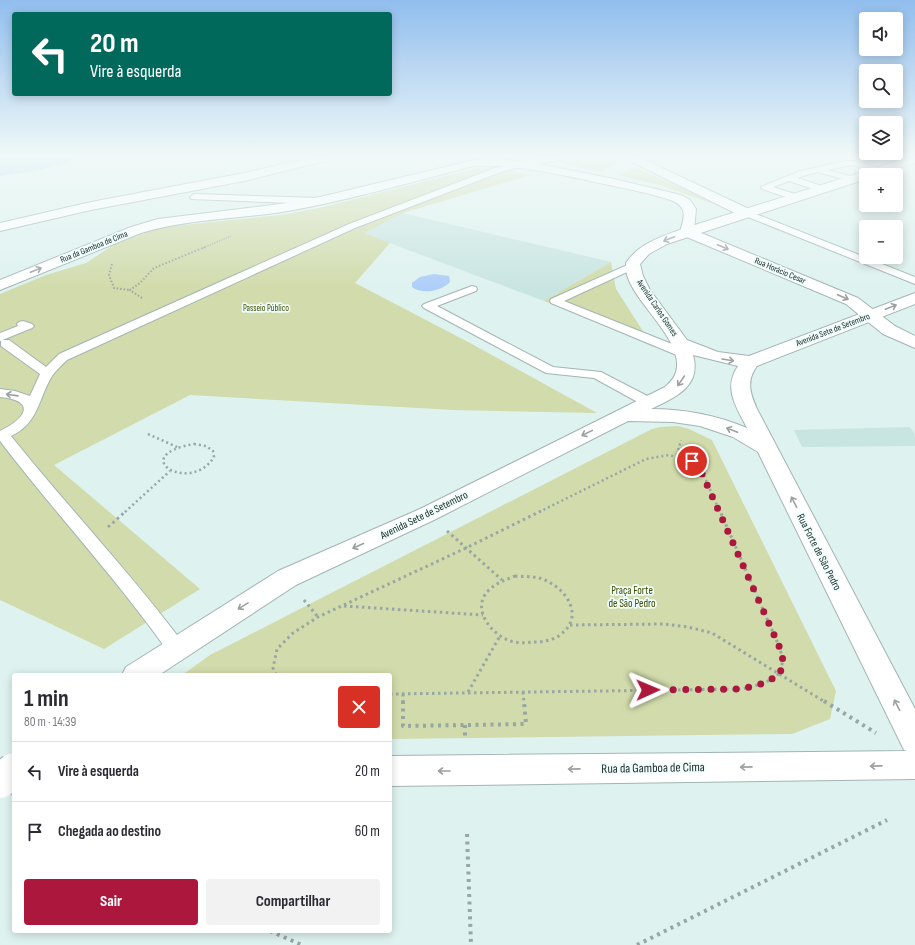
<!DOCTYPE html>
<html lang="pt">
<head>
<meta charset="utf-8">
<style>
	:root { --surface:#fff; --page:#f2f2f3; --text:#2b2b33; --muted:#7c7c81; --line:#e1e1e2; --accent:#ac173e }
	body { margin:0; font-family:"Sofia Sans Condensed",sans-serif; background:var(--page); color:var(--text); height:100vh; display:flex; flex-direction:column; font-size:15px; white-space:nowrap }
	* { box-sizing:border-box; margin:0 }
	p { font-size:13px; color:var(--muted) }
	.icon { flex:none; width:22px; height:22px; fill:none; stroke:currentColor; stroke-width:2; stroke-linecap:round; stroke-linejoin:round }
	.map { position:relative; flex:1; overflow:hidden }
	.side { position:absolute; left:12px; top:673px; width:380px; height:260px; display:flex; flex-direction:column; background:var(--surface); border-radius:4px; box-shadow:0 2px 10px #0003 }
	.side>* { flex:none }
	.banner { position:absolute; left:12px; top:12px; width:380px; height:84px; border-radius:4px; box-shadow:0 2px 10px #0003; background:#00695c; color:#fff; overflow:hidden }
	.buttons { position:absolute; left:859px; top:12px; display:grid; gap:8px }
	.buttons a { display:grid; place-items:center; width:44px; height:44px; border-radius:4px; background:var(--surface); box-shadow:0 2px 10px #0003; font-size:20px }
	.pin { position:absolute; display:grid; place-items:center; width:34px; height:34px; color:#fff; margin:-17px; border:2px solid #fff; border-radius:50%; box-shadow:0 1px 4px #0007 }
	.me { position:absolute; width:44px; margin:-22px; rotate:89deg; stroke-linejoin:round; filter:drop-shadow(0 0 3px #0008) }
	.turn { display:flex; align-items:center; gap:14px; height:84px; padding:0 12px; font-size:18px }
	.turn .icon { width:52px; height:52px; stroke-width:2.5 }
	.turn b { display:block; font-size:28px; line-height:34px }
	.round { display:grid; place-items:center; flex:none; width:42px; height:42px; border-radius:4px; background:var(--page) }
	.headline { display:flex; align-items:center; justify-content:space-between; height:68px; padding:0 12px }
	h1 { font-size:24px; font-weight:700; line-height:30px }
	.action { display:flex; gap:8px; margin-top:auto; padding:8px 12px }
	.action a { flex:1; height:46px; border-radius:4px; background:var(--accent); color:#fff; font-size:16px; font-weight:700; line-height:46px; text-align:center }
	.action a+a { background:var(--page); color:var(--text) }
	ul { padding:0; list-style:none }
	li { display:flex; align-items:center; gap:12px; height:60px; padding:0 12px; border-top:1px solid var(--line) }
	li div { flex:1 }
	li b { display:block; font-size:15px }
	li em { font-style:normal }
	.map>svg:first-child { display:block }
	.built { fill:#c9e5e1 }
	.green { fill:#d1dbab }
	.water { fill:#aecef8 }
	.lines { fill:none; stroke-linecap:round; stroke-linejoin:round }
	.lane-casing { stroke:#a2b5b2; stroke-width:2 }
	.street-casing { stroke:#a2b5b2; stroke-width:2 }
	.secondary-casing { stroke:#a2b5b2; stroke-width:2 }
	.primary-casing { stroke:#a2b5b2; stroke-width:2 }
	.path-far4 { stroke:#98a7a4; stroke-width:1.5; stroke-dasharray:1 1.5; stroke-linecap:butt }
	.path-far3 { stroke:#98a7a4; stroke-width:2; stroke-dasharray:1.5 2; stroke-linecap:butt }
	.path-far2 { stroke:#98a7a4; stroke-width:2.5; stroke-dasharray:2 3; stroke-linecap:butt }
	.path-far1 { stroke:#98a7a4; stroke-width:3; stroke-dasharray:2.5 3.5; stroke-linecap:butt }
	.path { stroke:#98a7a4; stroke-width:4; stroke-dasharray:3 4.5; stroke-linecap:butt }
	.lane { fill:#fff; fill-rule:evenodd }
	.street { fill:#fff; fill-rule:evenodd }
	.secondary { fill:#fff; fill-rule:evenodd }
	.primary { fill:#fff; fill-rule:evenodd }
	.secondary-bridge-casing { stroke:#a2b5b2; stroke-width:36; stroke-linecap:butt }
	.secondary-bridge { stroke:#fff; stroke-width:34 }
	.oneway { stroke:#9da0a0 }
	.route { stroke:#ac173e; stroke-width:7; stroke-dasharray:0 12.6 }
	.labels { text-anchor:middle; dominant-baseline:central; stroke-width:3.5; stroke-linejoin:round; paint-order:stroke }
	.far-street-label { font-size:9px; fill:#262d2c; stroke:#eefefc }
	.far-park-label { font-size:9px; fill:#424b00; stroke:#eefefc }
	.street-label { font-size:11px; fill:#262d2c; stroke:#eefefc }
	.park-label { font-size:11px; fill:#424b00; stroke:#eefefc }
	.near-street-label { font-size:13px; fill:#262d2c; stroke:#eefefc }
</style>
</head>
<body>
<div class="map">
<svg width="915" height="945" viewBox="0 0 915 945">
	<rect width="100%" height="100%" fill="#def2ef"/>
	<g class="built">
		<path d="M403,213L611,262L544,301L363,233Z"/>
		<path d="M910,427L915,434V446L802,447L794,430Z"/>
	</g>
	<g class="green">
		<path d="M575,157H615L623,161L600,172L559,162Z"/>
		<path d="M494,167L530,175L403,213L364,233L390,243L355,283L470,343L597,413L454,410L190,395L54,465L200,589L104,649L0,600V294L46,275L86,263L118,242L163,227L281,215L324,207L477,168Z"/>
		<path d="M635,167L717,205L660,185L619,175Z"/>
		<path d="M611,262L616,289L653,347L605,324L544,301Z"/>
		<path d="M678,426L689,429L712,440L836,691L830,719L792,734L390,739V675H182L210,655L652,429L661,427Z"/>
	</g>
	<g class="water">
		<path d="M0,157H80L66,163L36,171L0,176Z"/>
		<path d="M434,274L449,276L450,282C442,291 422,295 412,287V283L420,277Z"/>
	</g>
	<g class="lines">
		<defs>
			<g id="lane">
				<path d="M845,161H852L882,168L883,170L879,172L852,165L827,170L854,177V181H851L817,172L797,178L825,187L826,189L825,191L822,192L789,181L773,187L798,195L799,197L798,199L795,200L762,189L761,187L800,171Z"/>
				<path d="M520,162H523V166L501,172L355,228L67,360C62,365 56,370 52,376C38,399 39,423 11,436C67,506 129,571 183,643L186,648L183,653L176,656L169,653C117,579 55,513 0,441V431C25,419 38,401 0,397V389L15,391L30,396L40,374L1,346V340H9L46,367L59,354L349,224L495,168Z"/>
				<path d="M194,194L320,198L324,201L320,204L191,199L190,197Z"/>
				<path d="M746,210L915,277V284L743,215L742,213Z"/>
				<path d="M634,262L639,265L638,267L564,301L687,350L689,353L687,356H679L551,303L550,301L551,299Z"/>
				<path d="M472,286L476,287L477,289L476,291L437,306L553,367L601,372L655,400L657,403L655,406H645L594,378L546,373L424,308L422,306L424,304Z"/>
				<path d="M23,321L32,324L34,326L32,328L0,341V333L18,326L17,324L19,322Z"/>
			</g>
			<g id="street">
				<path d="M542,157H567L565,159L539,164L614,179L681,195L690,200L696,209L694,230L858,298L895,326L915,336V348L883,334L846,304L682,235L680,232C684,218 688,208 673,201C651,193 627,189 604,184C561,175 518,164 474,166C410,182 347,201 282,212C235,219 187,219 141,233L0,290V280L131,227L158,219L280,204L320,197L474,160L494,159L520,161Z"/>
				<path d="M624,157H639L751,210L753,213L751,216H741L626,159Z"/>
			</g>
			<path id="secondary" d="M910,157H915V163L877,175H866V179L667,244L649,254L640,264L643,276L650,290L687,340L718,352L749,356L915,293V304L757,366C746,381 750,393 757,409L915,709V779L390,786V756L907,751L904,750L758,452L733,437L700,426L673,422L628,421L436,519L296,585L159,675H122L126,667L278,571L420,509L665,387C670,382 674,379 676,372C685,341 635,304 627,275C626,271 626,267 626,263C639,243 661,237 682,229ZM693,355L738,366C723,388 736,407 747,428C716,415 684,409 651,409C674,398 702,387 693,355Z"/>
			<path id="primary" d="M315,157H335L333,159L244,181L91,210L0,231V223L91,202L244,173Z"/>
		</defs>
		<use href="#lane" class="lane-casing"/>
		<use href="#street" class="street-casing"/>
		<use href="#secondary" class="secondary-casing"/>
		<use href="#primary" class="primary-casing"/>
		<path class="path-far4" d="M203,248L231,236"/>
		<g class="path-far3">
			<path d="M112,264L109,275L114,288L130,290"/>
			<path d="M142,298L130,290L140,283L154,268L205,247"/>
		</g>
		<g class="path-far2">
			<path d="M148,434L177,447"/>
			<path d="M194,444L206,446L213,451L214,457C191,495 125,456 194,444Z"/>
			<path d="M677,455L681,440"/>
			<path d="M125,512L170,471"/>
			<path d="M539,512L646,459L669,455L687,460L701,469L720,512"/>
		</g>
		<g class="path-far1">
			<path d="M108,527L126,511"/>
			<path d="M447,531L502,580"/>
			<path d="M515,576C523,577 532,576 539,578C564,585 587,615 560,635C553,640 543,642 534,642C526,643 518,643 510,641C491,634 471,609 488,591C496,583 505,580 515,576Z"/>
			<path d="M304,600L318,617"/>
			<path d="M344,606L483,615"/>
			<path d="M570,625L664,624L688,627L712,633L825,702"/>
			<path d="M276,675L273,668L277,649L293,633L318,617L466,548L541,511"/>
			<path d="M468,692L500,636"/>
			<path d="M523,692L524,702"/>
			<path d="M390,694L742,689L765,683L780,673L783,660L779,646L720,511"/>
			<path d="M403,694V702"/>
		</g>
		<g class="path">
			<path d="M403,701V726L526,724L524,701"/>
			<path d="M824,701L876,733"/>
			<path d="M465,725V739"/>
			<path d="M467,834L471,945"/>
			<path d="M270,931L302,945"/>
			<path d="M637,945L887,820"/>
		</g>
		<use href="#lane" class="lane"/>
		<use href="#street" class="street"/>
		<use href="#secondary" class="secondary"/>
		<use href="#primary" class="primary"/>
		<defs>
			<path id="secondary-bridge" d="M0,781L14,770"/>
		</defs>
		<use href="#secondary-bridge" class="secondary-bridge-casing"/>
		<use href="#secondary-bridge" class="secondary-bridge"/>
	</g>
	<defs><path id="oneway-shaft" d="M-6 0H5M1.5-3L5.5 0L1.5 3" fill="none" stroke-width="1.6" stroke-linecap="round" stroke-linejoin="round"/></defs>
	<g class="oneway">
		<use href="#oneway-shaft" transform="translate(669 239) rotate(159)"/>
		<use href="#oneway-shaft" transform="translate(723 247) rotate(23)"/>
		<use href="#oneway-shaft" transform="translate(36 270) rotate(-22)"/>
		<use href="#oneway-shaft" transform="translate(843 297) rotate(23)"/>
		<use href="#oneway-shaft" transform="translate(891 307) rotate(-22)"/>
		<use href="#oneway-shaft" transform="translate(728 360) rotate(9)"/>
		<use href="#oneway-shaft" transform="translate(681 381) rotate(124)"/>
		<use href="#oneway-shaft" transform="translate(12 395) rotate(-172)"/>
		<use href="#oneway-shaft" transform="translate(732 430) rotate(-159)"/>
		<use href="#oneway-shaft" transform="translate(587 433) rotate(154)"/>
		<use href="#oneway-shaft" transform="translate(794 502) rotate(-117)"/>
		<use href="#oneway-shaft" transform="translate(358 546) rotate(156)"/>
		<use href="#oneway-shaft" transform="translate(243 606) rotate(148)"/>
		<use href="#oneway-shaft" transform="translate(897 705) rotate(-117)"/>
		<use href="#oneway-shaft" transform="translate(876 766) rotate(179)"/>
		<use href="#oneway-shaft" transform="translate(746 767) rotate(179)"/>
		<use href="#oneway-shaft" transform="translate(574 769) rotate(179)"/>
		<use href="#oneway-shaft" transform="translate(444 771) rotate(180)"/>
	</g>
	<linearGradient id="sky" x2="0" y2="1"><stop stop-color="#91beee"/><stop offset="0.54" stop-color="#f0f9f8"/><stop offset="1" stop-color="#f0f9f8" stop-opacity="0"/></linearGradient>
	<rect width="915" height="289" fill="url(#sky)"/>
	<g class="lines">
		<path class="route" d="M648,690L742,689L765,683L780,674L783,660L779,646L700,469L692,461"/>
	</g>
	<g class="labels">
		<g class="far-street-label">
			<text transform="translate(94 247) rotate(-22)">Rua da Gamboa de Cima</text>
			<text transform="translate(780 271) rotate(23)">Rua Horácio Cesar</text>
			<text transform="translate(657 308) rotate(56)">Avenida Carlos Gomes</text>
			<text transform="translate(833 330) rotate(-21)">Avenida Sete de Setembro</text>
		</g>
		<g class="far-park-label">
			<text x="266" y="308">Passeio Público</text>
		</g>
		<g class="street-label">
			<text transform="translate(424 515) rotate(-26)">Avenida Sete de Setembro</text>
			<text transform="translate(819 552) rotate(63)">Rua Forte de São Pedro</text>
		</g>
		<g class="park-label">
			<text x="632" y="590">Praça Forte<tspan x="632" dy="13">de São Pedro</tspan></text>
		</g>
		<g class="near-street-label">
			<text transform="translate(653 768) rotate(-1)">Rua da Gamboa de Cima</text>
		</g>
	</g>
</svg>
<div class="buttons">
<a><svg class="icon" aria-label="sound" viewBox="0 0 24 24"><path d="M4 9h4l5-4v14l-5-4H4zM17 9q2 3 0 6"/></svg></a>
<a><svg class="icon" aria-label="search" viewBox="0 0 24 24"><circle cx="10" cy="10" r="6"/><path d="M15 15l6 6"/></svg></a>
<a><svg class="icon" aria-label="layers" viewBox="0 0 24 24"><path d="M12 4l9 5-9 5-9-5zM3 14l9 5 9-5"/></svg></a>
<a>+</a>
<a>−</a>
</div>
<div class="pin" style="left:692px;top:461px;background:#d93025"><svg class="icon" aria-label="arrive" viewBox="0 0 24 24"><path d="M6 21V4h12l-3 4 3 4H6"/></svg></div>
<svg class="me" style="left:648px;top:690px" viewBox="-20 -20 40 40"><path d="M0-17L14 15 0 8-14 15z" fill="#ac173e" stroke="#fff" stroke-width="4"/></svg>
<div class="banner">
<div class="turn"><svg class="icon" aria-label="left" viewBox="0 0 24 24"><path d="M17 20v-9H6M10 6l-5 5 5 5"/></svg><div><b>20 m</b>Vire à esquerda</div></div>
</div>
<section class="side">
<div class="headline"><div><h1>1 min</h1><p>80 m · 14:39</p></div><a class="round" style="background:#d93025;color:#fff"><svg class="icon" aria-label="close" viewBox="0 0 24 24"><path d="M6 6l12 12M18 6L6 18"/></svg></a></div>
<ul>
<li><svg class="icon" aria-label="left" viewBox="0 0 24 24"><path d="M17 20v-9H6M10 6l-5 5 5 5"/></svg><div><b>Vire à esquerda</b></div><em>20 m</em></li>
<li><svg class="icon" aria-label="arrive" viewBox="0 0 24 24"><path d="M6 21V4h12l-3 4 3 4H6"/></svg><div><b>Chegada ao destino</b></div><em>60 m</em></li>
</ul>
<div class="action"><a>Sair</a><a>Compartilhar</a></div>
</section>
</div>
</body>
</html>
